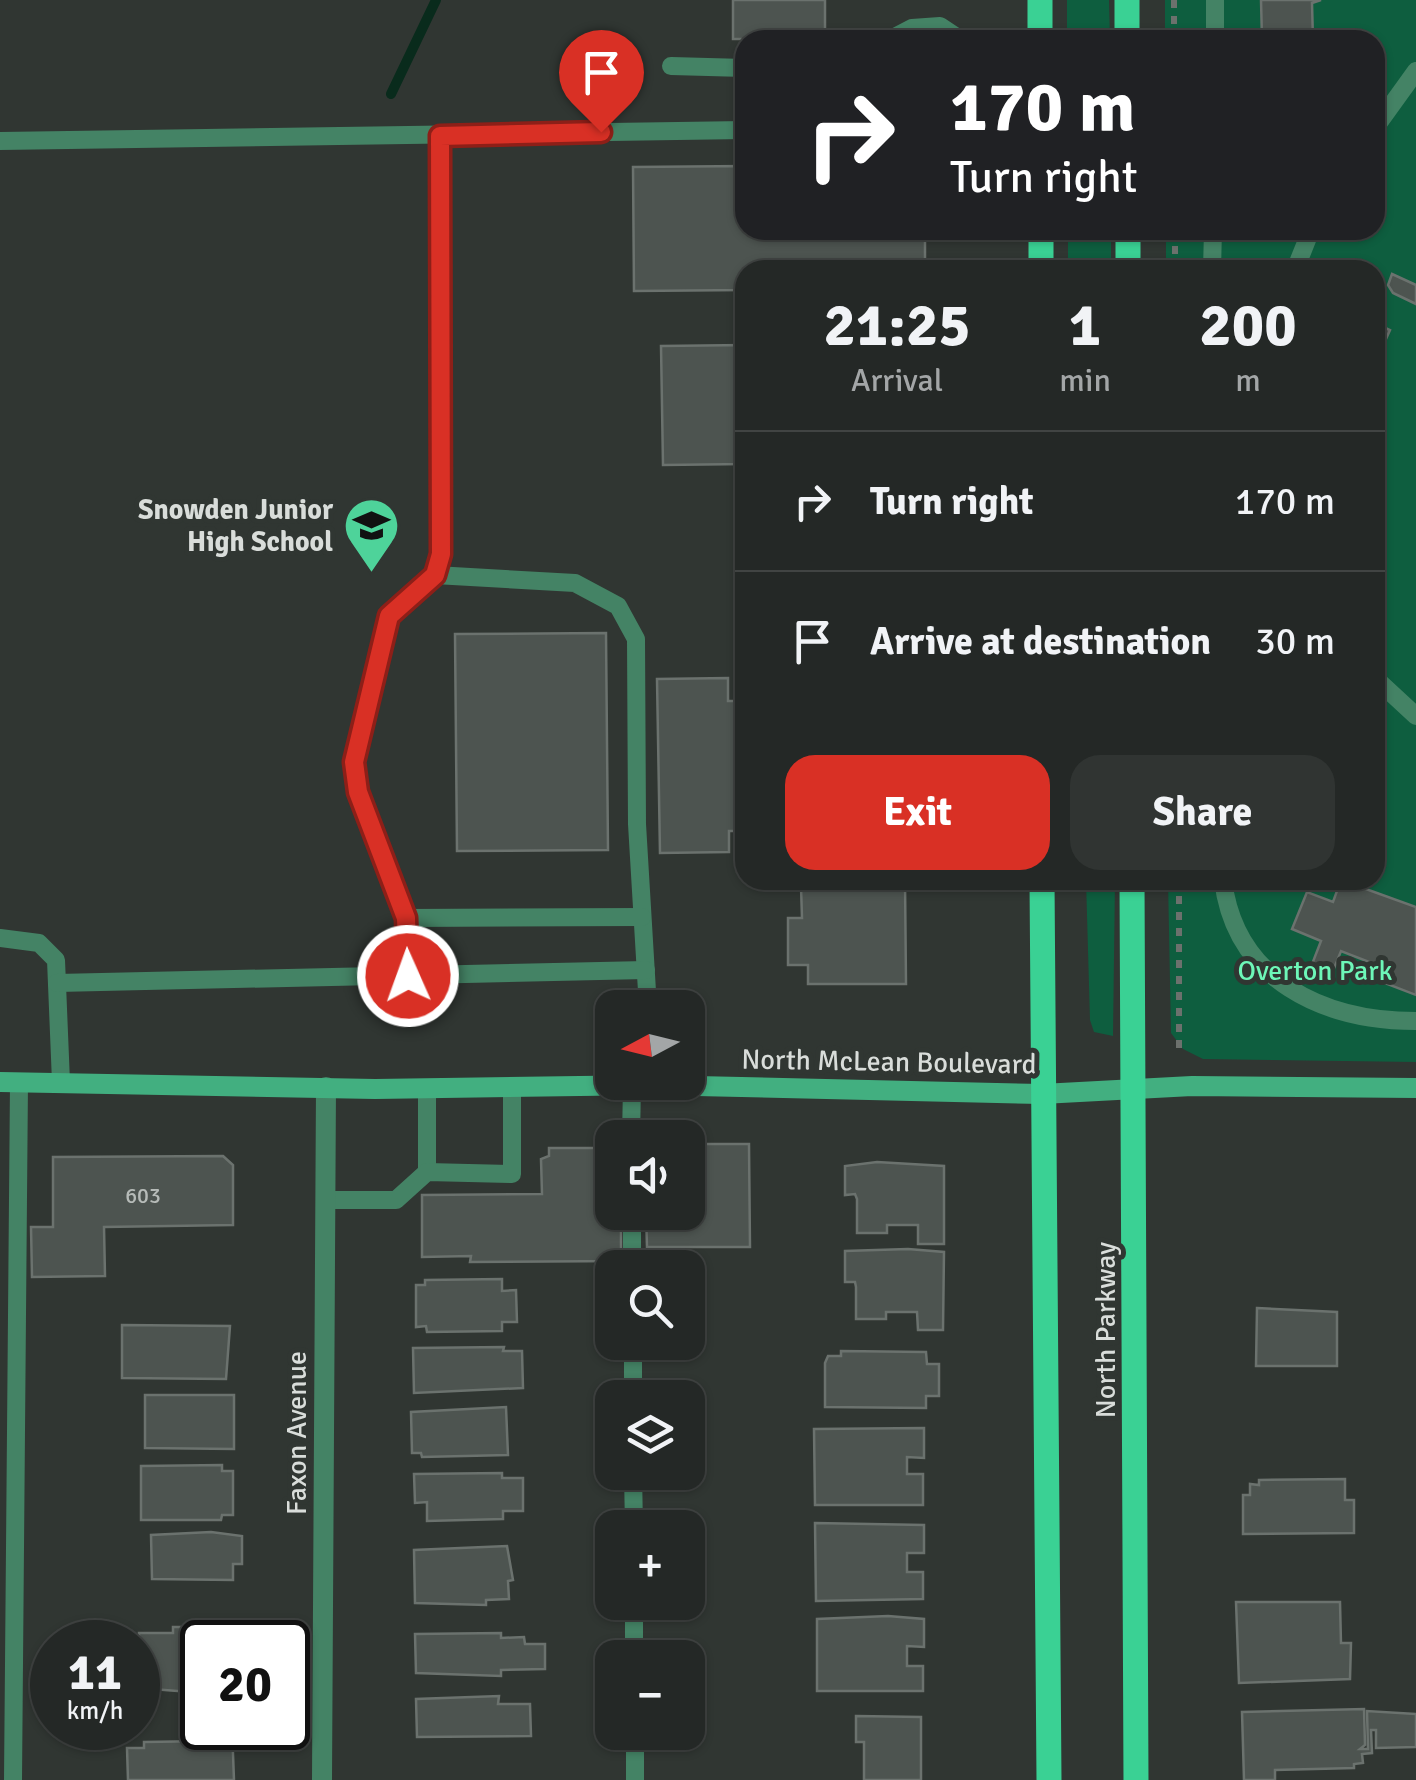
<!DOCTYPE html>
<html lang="en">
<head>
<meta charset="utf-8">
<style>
	:root { --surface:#242826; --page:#303432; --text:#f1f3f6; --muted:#a3a6a7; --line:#414443; --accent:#d93025 }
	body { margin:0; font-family:Signika,sans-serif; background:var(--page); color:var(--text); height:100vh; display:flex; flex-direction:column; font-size:38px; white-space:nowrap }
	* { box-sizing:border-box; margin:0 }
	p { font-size:32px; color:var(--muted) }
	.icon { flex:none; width:55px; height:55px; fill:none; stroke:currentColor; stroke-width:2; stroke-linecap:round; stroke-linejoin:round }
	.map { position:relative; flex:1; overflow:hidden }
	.details { position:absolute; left:735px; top:260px; width:650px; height:630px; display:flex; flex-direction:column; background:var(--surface); border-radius:30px; box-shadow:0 2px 8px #0004,0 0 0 2px var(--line) }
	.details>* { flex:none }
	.guide { position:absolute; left:735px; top:30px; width:650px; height:210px; border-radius:30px; box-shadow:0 2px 8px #0004,0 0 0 2px var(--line); background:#202124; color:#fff; overflow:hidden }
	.needle { width:65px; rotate:263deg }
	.controls { position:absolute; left:595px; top:990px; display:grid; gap:20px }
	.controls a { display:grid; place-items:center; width:110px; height:110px; border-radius:20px; background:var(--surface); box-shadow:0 2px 8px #0004,0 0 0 2px var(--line); font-size:50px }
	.speed { position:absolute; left:30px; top:1620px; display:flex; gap:20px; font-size:50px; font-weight:700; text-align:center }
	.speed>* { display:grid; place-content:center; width:130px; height:130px; border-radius:50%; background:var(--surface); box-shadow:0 2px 8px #0004,0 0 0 2px var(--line); line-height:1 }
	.speed small { font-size:25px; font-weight:400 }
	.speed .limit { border:5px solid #111; border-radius:15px; background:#fff; color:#111 }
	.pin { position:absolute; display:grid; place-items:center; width:85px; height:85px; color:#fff; margin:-102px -42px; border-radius:50% 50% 50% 0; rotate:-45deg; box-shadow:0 0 10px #0007 }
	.pin .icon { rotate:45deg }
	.me { position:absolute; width:110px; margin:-55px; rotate:358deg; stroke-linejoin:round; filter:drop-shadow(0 0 8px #0008) }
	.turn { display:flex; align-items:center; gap:35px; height:210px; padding:0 50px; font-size:45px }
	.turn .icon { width:130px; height:130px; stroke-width:2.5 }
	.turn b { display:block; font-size:70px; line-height:85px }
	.eta { display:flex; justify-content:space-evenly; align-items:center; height:170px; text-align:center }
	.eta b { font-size:60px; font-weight:800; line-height:70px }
	.cta { display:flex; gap:20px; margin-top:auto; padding:20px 50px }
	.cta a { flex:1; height:115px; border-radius:30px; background:var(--accent); color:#fff; font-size:40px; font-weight:800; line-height:115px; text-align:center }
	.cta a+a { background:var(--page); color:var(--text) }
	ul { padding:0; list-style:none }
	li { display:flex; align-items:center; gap:30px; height:140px; padding:0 50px; border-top:2px solid var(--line) }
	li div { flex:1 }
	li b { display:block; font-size:38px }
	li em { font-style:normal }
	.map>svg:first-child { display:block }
	.green { fill:#0e5e3f }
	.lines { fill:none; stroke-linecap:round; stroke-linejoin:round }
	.stream { stroke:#092b1c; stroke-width:10 }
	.building { fill:#4d5450; stroke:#6b726e; stroke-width:2.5 }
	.path { stroke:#6c716d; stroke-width:6; stroke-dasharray:8 8; stroke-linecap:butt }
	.lane { stroke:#448365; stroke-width:18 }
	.street { stroke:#448365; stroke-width:20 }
	.secondary { stroke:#42af80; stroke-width:20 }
	.primary { stroke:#3ad194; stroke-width:25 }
	.route-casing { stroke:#8d1f18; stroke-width:25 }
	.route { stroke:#d93025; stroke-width:18 }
	.labels { text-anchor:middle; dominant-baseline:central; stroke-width:10; stroke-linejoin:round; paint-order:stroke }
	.number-label { font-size:22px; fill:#b6bbb8 }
	.poi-label { font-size:28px; font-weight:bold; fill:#d9ddda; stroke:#303632; text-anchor:end }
	.park-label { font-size:28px; fill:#6df7b8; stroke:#303632 }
	.street-label { font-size:28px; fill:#d9ddda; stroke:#303632 }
</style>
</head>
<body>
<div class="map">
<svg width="1416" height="1780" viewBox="0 0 1416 1780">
	<rect width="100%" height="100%" fill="#303632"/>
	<g class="green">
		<path d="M1067,0H1109L1110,40H1067Z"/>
		<path d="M1165,0H1416V1062L1203,1059L1183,1049L1171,1033L1168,880H1375V270H1166V230H1375V40H1165Z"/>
		<rect x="1068" y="230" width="43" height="40"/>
		<path d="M1086,880H1115L1113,1036L1094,1032L1090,1020Z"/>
	</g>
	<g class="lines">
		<path class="stream" d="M391,94L436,0"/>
	</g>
	<g class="building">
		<rect x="733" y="0" width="92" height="39"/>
		<path d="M1261,0H1321L1312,3L1313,40H1262Z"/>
		<path d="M745,166V230H925V270H745V290L634,291L633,167Z"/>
		<path d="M1392,274L1416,285V304L1393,293L1388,285Z"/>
		<path d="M1375,323L1390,330L1381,350L1375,347Z"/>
		<path d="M745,345V464L663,465L661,346Z"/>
		<path d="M737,587H745V639H738Z"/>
		<path d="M606,633L608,850L457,851L455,634Z"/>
		<path d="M728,678V701H745V831H729V852L660,853L657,679Z"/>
		<path d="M787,880H905L906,984H808V965H788V918H802L801,887H787Z"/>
		<path d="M1341,880L1416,907V995L1377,980L1382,967L1341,951L1329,981L1309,972L1321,941L1292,929L1307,892L1333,902Z"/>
		<path d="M688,1144H749L750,1247H647L646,1212H688Z"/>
		<path d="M549,1148H612V1212H621V1261L470,1262L471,1256L422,1257V1195L542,1194L541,1159L549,1156Z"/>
		<path d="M223,1156L233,1165V1225L104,1227L105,1276L32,1277L31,1227H53V1157Z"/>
		<path d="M877,1162L944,1166V1244H918V1225H887V1233H857V1199L855,1194L845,1195V1166Z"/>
		<path d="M908,1249L944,1252L943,1330H918L917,1312H886V1319H856V1287L855,1282H845V1251Z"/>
		<path d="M502,1279V1291L516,1290L517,1322H502V1331L427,1332L426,1326L416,1327V1285H425V1280Z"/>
		<path d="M1257,1308L1337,1312V1366H1256Z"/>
		<path d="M122,1325L230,1326L226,1379L122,1378Z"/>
		<path d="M504,1347L503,1351H522L523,1388L414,1393L413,1348Z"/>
		<path d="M841,1351L926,1352L927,1364H939V1396H926V1408L825,1407V1363L828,1356H841Z"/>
		<path d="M145,1395H234V1449L145,1448Z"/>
		<path d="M506,1407L508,1455L422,1457L421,1453H412L411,1412Z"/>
		<path d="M924,1428V1458L907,1457V1474H923V1505H815L814,1429Z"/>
		<path d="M222,1465V1471H233V1515H222L221,1520H141V1466Z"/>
		<path d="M502,1473V1478H523V1511H503V1519L427,1521V1502L415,1503L414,1474Z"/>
		<path d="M1345,1479V1500H1354V1533L1243,1534V1495H1250V1484L1259,1485V1480Z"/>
		<path d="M815,1523L924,1525V1553H907V1572H923V1599L816,1601Z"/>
		<path d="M211,1532L242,1536V1564H233V1580L152,1579L151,1535Z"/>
		<path d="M507,1546L513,1580L508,1581L509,1599L486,1600V1605L415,1603L414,1550Z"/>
		<path d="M1236,1602H1340L1341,1643H1351L1350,1679L1239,1683Z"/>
		<path d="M888,1616L924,1619V1647L907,1646V1666H923V1691H817V1619Z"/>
		<path d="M173,1627H219L218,1642H202V1693L140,1688L139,1633H173Z"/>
		<path d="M501,1633V1638L524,1637L525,1644H545V1669L501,1670V1676L416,1673L415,1634Z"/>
		<path d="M499,1696L498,1704H530L531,1736L417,1737L416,1699Z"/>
		<path d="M1364,1709L1365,1745L1360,1749H1368L1367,1711L1416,1714V1747L1376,1748V1730H1371L1372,1753L1362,1754L1363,1763L1354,1764V1768L1275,1770V1780H1244L1242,1712Z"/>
		<path d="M856,1716L921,1717V1780H864V1742H856Z"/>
		<path d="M208,1728H232L234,1780H128L127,1748H144V1742L208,1741Z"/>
	</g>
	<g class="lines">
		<g class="path">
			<path d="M1174,0V40"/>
			<path d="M1175,230V270"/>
			<path d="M1179,880V1053"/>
		</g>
		<g class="lane">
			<path d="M889,40L912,28L940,26L961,40"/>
			<path d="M1215,40V0"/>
			<path d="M671,66L745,68"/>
			<path d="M1375,128L1416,71"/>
			<path d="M0,141L745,130"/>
			<path d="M1212,270L1213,230"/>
			<path d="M1295,270L1311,230"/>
			<path d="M435,575L575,583L618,606L636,639L637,824L648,1008"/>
			<path d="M1375,678L1416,716"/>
			<path d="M1223,880C1235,980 1323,1021 1416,1021"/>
			<path d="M407,918L642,917"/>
			<path d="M0,938L39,943L56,960L61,1082"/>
			<path d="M408,976L407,918L358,792L354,763L389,616L435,575L441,553L439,136"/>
			<path d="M57,983L646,970"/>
			<path d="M631,1138L632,1085"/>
			<path d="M427,1172V1088"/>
			<path d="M326,1200H396L427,1172L512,1174V1086"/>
			<path d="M632,1212V1268"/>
			<path d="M633,1342V1398"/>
			<path d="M633,1472L634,1528"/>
			<path d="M634,1602V1658"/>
			<path d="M635,1732V1780"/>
			<path d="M13,1780L19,1082"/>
		</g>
		<path class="street" d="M322,1780L326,1087"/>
		<path class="secondary" d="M0,1082L375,1089L651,1085L1042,1094L1192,1086L1416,1088"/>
		<g class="primary">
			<path d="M1040,0V40"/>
			<path d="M1127,0V40"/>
			<path d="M1041,230V270"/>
			<path d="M1128,230V270"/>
			<path d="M1042,880L1049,1780"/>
			<path d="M1132,880L1136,1780"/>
		</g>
	</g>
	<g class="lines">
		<defs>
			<path id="route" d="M408,976L406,918L358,792L354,762L389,616L435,575L441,554L440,136L601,132"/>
		</defs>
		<use href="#route" class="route-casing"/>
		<use href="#route" class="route"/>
	</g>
	<defs>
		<symbol id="school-pin" viewBox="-11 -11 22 30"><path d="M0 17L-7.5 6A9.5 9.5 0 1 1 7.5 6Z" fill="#4ed39a" stroke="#303632"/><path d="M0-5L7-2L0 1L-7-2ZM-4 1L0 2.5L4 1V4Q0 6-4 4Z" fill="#111"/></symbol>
	</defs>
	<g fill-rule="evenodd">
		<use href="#school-pin" x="340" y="494" width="63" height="86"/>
	</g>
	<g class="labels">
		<g class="number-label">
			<text x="143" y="1195">603</text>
		</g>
		<g class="poi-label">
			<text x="333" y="510">Snowden Junior<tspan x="333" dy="32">High School</tspan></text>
		</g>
		<g class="park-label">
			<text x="1315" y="971">Overton Park</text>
		</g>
		<g class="street-label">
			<text transform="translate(889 1062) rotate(1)">North McLean Boulevard</text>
			<text transform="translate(1106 1330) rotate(-90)">North Parkway</text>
			<text transform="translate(297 1433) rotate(-90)">Faxon Avenue</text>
		</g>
	</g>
</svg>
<div class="controls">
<a><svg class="needle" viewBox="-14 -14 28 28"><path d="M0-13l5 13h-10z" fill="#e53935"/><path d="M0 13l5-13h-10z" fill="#a3a6a7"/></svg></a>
<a><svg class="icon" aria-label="sound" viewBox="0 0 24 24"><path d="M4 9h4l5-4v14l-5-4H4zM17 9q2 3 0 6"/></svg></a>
<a><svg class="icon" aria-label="search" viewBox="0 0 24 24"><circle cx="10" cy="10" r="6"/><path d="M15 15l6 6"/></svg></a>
<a><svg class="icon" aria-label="layers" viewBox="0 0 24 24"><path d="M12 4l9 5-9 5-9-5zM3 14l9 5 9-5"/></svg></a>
<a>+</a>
<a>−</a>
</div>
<div class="speed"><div>11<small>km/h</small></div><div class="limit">20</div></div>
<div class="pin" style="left:601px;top:132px;background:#d93025"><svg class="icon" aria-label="arrive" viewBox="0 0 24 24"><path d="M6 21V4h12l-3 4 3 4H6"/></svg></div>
<svg class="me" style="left:408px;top:976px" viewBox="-20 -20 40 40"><circle r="17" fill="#d93025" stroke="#fff" stroke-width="3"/><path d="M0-11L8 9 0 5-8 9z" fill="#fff"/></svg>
<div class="guide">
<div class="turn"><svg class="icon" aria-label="right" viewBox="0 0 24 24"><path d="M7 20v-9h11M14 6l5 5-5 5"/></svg><div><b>170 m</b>Turn right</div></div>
</div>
<section class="details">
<div class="eta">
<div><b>21:25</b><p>Arrival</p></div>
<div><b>1</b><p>min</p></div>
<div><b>200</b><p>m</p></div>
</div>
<ul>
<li><svg class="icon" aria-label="right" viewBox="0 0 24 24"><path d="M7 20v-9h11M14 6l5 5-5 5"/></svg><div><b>Turn right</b></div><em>170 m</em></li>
<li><svg class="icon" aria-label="arrive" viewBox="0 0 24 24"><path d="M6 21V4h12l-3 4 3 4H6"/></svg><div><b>Arrive at destination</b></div><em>30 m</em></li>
</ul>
<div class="cta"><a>Exit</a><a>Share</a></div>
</section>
</div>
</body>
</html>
